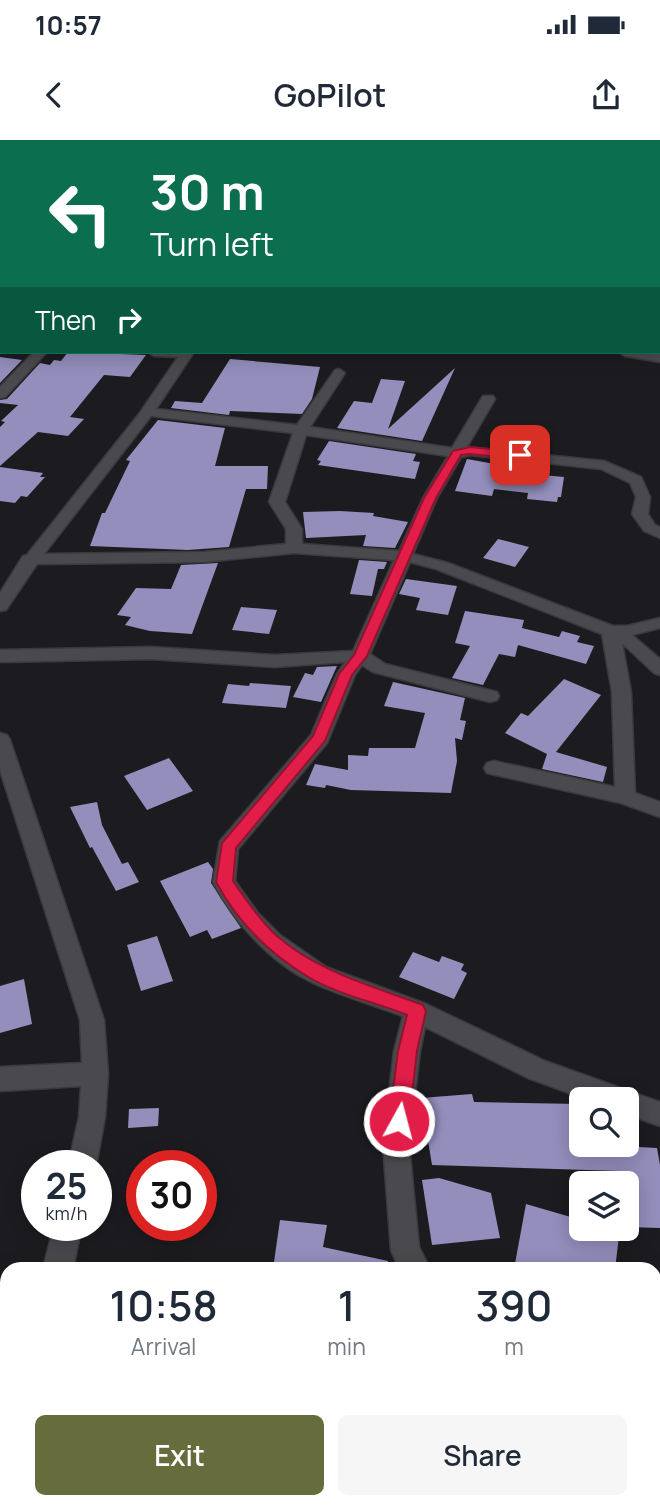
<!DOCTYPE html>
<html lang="en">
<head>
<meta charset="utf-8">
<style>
	:root { --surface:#fff; --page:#f6f6f7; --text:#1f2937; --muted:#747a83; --accent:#676c3c }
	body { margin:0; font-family:Manrope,sans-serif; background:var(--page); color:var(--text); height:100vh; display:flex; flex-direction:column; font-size:26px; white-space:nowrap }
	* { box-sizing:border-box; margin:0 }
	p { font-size:23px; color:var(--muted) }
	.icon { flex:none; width:38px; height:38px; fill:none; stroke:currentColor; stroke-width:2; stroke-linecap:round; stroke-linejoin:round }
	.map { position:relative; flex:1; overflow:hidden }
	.details { position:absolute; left:0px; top:1122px; width:662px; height:247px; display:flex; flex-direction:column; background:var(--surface); border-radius:21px 21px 0 0; box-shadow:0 4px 18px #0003 }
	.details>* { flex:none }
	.top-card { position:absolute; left:0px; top:0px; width:662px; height:214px; box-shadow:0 4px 18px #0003; background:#0b6e4f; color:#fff; overflow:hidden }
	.buttons { position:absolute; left:569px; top:947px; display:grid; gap:14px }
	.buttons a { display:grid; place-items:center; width:70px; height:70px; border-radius:10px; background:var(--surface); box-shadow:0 4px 18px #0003; font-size:35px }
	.speed { position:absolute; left:21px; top:1010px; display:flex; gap:14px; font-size:35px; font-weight:700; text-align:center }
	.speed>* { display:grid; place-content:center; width:91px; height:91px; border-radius:50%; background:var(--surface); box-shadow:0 4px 18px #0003; line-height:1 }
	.speed small { font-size:18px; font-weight:400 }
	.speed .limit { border:10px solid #d22; background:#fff; color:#111 }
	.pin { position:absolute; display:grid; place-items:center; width:60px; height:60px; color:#fff; margin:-30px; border-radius:14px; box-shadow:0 4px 10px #0006 }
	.me { position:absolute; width:77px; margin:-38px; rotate:7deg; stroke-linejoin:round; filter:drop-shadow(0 0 5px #0008) }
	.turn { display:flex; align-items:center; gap:24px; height:147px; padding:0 35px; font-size:32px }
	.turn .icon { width:91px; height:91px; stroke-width:2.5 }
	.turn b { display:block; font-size:49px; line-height:60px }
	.then { display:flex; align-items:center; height:66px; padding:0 35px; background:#0003; gap:14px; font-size:26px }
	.eta { display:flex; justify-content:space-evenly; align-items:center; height:119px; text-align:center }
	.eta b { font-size:42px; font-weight:600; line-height:49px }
	.button { display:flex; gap:14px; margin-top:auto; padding:14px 35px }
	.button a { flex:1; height:80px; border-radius:10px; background:var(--accent); color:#fff; font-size:28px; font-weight:600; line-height:80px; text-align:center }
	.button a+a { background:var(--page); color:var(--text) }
	.status { display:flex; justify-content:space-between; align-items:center; height:49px; padding:0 35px; background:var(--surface); direction:ltr }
	.status svg { height:19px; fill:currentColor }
	header { display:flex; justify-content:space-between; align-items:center; height:91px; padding:0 35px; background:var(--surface); font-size:32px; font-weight:600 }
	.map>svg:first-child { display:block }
	.building { fill:#938ebb }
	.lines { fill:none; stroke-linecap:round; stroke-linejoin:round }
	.minor-casing { stroke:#3a393c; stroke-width:3 }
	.minor { fill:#4a4a4e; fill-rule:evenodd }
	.route { fill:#e11d48; stroke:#92132f; stroke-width:2 }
</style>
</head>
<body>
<div class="status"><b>10:57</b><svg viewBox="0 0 49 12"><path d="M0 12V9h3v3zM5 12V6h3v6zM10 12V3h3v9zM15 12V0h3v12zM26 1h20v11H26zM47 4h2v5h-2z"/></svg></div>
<header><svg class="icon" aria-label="back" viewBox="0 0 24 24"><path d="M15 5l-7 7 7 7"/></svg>GoPilot<svg class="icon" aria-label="share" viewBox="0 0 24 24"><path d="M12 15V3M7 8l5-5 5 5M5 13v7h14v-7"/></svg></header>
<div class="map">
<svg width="660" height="1367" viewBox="0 0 660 1367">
	<rect width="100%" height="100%" fill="#1c1c20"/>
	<g class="building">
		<path d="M68,212L146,215L130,237L104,235L70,277L84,279L68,296L38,292L0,326V287L5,282L1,281L18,265L0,263V260L7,259L40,223L50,225L54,220L61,221Z"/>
		<path d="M0,217L22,220L0,243Z"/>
		<path d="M230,219L320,227L312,259L302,274L230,271L229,275L171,268L175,261L202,263Z"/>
		<path d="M455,228L422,301L337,288L354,261L372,263L381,239L405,241L388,289Z"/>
		<path d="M158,280L225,288L215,326H268L267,349H246L229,407L188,410L90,406L102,373H105L130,321L126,320Z"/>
		<path d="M329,301L416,314L413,321L420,322L415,339L318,325L321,321L317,320Z"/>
		<path d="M467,319L522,329L521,333L564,337L561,357H558L557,362L527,359L528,353L494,349L492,356L455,351Z"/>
		<path d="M0,327L43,333L40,337H45L27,357L21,356L15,363L0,361Z"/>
		<path d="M340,371L374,373L373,376L408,382L395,408L363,406L366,395L306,398L303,372Z"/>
		<path d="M498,399L529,407L515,427L483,418Z"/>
		<path d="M359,420L387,422L384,429H378L372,456L350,454Z"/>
		<path d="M218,423L192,494L150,491L125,485L131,477L117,475L136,448L171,449L181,425Z"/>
		<path d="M406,439L457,446L448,475L416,470L420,458L399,454Z"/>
		<path d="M241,467L277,470L269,494L232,490Z"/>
		<path d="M465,471L524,480L522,488L559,497L562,491L580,496L577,502L594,506L586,524L518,505L515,517L499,514L483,545L452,538L470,506L455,503Z"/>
		<path d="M337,526L321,562L293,557L305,533L313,535L317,527Z"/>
		<path d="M564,539L601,555L556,612L607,627L603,642L542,629L547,614L505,593L521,573L528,576Z"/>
		<path d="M393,542L465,558L460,580L466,581L462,600L455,598L457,621L451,653L351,650L326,645L325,648L306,645L315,624L348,630V615L368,616L369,608H415L425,573L384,566Z"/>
		<path d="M250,543L291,546L286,568L222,563L228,544L249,546Z"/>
		<path d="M169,618L193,651L147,670L124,636Z"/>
		<path d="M97,662L102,685L122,724L128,722L139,742L116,751L92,707L90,708L70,667Z"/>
		<path d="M208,722L213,729L211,743L241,788L212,799L207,790L190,797L160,741Z"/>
		<path d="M157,796L173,841L141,851L127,805Z"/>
		<path d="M413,812L439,822L442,816L464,824L461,830L467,833L454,859L399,837Z"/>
		<path d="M24,839L32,884L0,893V846Z"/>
		<path d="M472,954L474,962L581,964V1004L657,1008L660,1025V1088L626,1087V1043H621L619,1031L432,1025L421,958Z"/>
		<path d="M159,968L158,986L128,988L129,969Z"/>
		<path d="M439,1038L491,1053L500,1098L432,1105L422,1040Z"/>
		<path d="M526,1064L581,1080V1088H620L615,1129H514Z"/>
		<path d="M280,1080L327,1085L323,1107L388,1121L387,1129H273Z"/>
	</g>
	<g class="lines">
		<defs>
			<g id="minor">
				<path d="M135,0H159L161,2H136Z"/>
				<path d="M363,0H376L361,2Z"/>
				<path d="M542,0H557L540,2Z"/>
				<path d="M567,0H577L578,2H568Z"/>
				<rect x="0" y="12" width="2" height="6"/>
				<rect x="0" y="48" width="2" height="6"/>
				<rect x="0" y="193" width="2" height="8"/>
				<path d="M34,212H47L5,257L0,258V247Z"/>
				<path d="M148,212H194L156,269L297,285L335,230L339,229L345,233L310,287L452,308L483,256H493L495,259L467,307L604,321L641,337L650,357L648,374L655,385L660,387V398L644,391L632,374L636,357L630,343L601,329L470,315L461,317L437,358L413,414L448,423L613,486H627L660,478V488L632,495L660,519V535L654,533L622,503L631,552L635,653L660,662V677L621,663L487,633L484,628L487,623L494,621L615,647L612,552L602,494L436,429L410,422L370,514L385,524L497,552L499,556L497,560L490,562L373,532L362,525L355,535L327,603L238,709L235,741L258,773L280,795L326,827L426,864L545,921L660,962V986L626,974V959H586L528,938L425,887L420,911L409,1005L419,1107L430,1129H399L391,1110L383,1005L394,911L403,876C373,865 341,856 311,842C270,822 234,782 213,742L220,701L311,595L337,534L345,522L275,527L151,519L0,522V510L151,507L275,515L353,511L394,420L294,413L204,422L37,424L6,470L0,471V453L23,416L27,415L139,274L178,217L154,216ZM151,276L293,293L269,362L286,389V404L204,412L44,414ZM306,295L448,316L423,358L399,411L302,404V389L285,362Z"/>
				<path d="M619,212L660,214V222L625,216Z"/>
				<path d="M0,593L7,595L10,600L104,880L108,934L105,977L96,1026H68L79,977L81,946L0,951V927L82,923L80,880L0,630Z"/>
				<path d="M54,1085H82L73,1129H43Z"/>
				<path d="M654,1237L660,1239V1271L654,1269Z"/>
				<path d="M7,1320V1362H18L16,1367H0V1323Z"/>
				<path d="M405,1362H439L438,1367H404Z"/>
			</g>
		</defs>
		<use href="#minor" class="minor-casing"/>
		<use href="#minor" class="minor"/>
	</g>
	<path class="route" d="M470,307L520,312L525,315L520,319L470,314L461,315L436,358L367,516L352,535L325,601L236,708L233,741C247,761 260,780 277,796C318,832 373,846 423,865L426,871L417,911L409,981L406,988L399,991L392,988L389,981L398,911L407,875C377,863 337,854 310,838C271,815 238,783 216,742L222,703L313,596L339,534L354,515L424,358L453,311Z"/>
</svg>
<div class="buttons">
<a><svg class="icon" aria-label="search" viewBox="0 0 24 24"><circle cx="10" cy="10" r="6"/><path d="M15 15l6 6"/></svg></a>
<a><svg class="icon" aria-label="layers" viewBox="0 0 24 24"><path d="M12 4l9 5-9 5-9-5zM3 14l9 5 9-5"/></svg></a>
</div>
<div class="speed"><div>25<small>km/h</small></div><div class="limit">30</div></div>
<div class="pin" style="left:520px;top:315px;background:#d93025"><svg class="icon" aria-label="arrive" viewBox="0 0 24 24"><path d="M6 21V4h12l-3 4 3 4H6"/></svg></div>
<svg class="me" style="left:399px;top:981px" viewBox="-20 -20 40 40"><circle r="17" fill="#e11d48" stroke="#fff" stroke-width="3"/><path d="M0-11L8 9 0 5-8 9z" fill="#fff"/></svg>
<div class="top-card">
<div class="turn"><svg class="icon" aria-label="left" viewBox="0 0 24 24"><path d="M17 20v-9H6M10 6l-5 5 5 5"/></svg><div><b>30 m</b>Turn left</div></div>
<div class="then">Then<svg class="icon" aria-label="right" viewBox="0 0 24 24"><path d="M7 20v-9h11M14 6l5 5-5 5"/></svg></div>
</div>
<section class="details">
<div class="eta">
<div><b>10:58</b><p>Arrival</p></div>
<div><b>1</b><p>min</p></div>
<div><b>390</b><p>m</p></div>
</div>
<div class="button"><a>Exit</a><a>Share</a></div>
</section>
</div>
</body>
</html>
